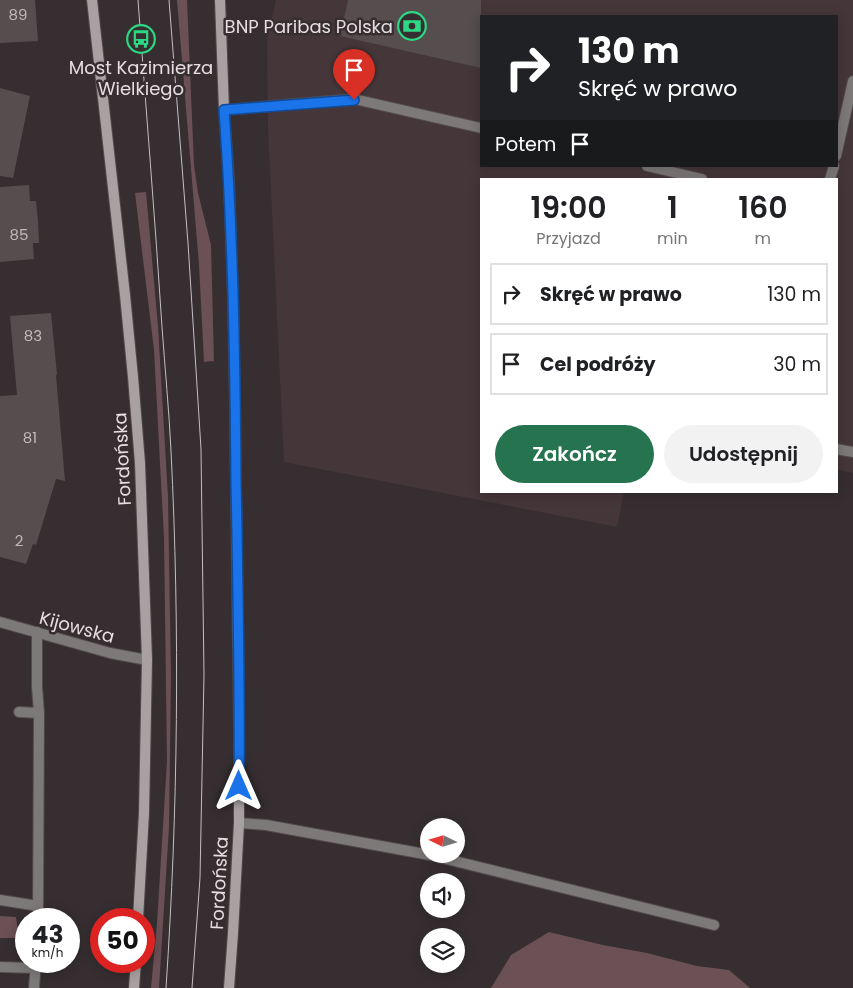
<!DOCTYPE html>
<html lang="pl">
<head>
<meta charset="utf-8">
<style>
	:root { --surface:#fff; --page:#f2f2f2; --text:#202124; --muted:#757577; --line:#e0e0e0; --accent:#25734f }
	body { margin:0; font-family:Poppins,sans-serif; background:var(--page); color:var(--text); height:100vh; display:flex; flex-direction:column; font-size:19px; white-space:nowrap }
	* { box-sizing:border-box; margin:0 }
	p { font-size:16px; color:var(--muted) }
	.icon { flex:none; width:28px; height:28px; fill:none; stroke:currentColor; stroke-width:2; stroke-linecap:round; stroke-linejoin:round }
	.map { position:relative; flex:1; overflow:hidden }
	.side { position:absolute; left:480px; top:178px; width:358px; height:315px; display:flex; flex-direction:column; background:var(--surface); border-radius:0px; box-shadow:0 2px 12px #0003 }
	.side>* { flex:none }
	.banner { position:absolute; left:480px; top:15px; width:358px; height:152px; border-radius:0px; box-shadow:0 2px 12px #0003; background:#202124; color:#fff; overflow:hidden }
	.needle { width:32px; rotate:275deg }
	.controls { position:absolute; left:420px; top:818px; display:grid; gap:10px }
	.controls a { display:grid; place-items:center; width:45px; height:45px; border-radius:50%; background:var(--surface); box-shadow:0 2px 12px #0003; font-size:25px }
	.speed { position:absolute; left:15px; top:908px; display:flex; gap:10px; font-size:25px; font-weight:700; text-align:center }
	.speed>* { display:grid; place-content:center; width:65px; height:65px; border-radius:50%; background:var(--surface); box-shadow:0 2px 12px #0003; line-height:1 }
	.speed small { font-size:12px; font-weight:400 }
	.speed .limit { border:8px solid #d22; background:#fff; color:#111 }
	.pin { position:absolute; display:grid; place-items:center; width:42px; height:42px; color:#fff; margin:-51px -21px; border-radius:50% 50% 50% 0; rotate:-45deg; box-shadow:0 0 5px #0007 }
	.pin .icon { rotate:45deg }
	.me { position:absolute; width:55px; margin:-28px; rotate:0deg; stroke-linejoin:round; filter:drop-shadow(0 0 4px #0008) }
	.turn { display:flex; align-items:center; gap:18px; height:105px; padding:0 15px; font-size:22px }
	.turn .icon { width:65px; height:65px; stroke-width:2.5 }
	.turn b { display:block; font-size:35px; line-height:42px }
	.then { display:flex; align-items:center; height:48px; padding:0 15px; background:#0003; gap:10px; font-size:19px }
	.eta { display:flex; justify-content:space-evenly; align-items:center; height:85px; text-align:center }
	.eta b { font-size:30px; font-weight:600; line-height:35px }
	.action { display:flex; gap:10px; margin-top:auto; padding:10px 15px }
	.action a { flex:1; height:58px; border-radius:30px; background:var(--accent); color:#fff; font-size:20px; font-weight:600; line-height:58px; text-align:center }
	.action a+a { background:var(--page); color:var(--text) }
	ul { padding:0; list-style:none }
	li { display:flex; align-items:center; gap:15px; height:62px; margin:0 10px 8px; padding:0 5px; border:2px solid var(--line); border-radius:0px }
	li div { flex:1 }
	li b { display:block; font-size:19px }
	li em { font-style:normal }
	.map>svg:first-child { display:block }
	.built { fill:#453639; fill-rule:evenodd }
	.green { fill:#6b5056 }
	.building { fill:#554d4e }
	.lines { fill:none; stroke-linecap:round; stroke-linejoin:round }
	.service-casing { stroke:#524a4c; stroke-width:12 }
	.minor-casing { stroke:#524a4c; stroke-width:12 }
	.secondary-casing { stroke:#524a4c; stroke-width:12 }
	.service { stroke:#7d7979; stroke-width:10 }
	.minor { stroke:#7d7979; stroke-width:10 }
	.secondary { stroke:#a8a1a2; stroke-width:10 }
	.tram { stroke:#c5bfc1; stroke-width:1 }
	.route-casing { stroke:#114b97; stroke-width:12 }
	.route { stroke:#1a73e8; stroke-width:9 }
	.labels { text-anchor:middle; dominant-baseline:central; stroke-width:5; stroke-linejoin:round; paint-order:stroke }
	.number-label { font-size:15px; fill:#c0babc }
	.poi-label { font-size:18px; fill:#e4dfe0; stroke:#362e30; text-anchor:end }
	.street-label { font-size:18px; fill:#e4dfe0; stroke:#362e30 }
</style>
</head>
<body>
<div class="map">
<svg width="853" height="988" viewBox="0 0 853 988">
	<rect width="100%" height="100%" fill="#362e30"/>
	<path class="built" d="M276,0H853V473L836,469V179H481V491H624L617,527L284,462L268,128L267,39ZM481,16H836V166H481Z"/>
	<g class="green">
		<path d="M177,0H187L194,165L198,193L211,245L214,361L204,362L199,265Z"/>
		<path d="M146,192L158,326L168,497L171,675L169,827L159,988H151L157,923L167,761L164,538L154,350L135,193Z"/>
		<path d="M0,916L16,917L19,938H0Z"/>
		<path d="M549,932L603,945L647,953L697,966L729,970L750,988H491L511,955Z"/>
	</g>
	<g class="building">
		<path d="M0,0H35L38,41L0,43Z"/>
		<path d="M348,0H481V68L340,36Z"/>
		<path d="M0,88L30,96L13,178L0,176Z"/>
		<path d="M29,185L30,201H36L38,221L39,243H33L34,259L0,262V187Z"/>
		<path d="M51,313L57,374L56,375L65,481L56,479L36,545L33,544L26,564L0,557V396L17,395L10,316Z"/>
	</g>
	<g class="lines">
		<defs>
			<g id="service">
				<path d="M224,110L354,99L481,128"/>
				<path d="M836,156L853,81"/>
				<path d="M647,166L702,179"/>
				<path d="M830,179L834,166"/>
				<path d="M836,449L853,452"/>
				<path d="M37,632V687L39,713L38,919"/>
				<path d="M19,712L39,713"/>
				<path d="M239,823L266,825L430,855L714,925"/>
				<path d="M0,900L38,906"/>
				<path d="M0,967L36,968"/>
				<path d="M34,988L36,961"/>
			</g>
			<path id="minor" d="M0,622L110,653L147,660"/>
			<g id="secondary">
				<path d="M92,0L125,295L133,377L140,463L147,660L144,813L138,919"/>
				<path d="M220,0L224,110L229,180L233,299L235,406L239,731V823L233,933L229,988"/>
				<path d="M134,988L136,961"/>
			</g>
		</defs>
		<use href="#service" class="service-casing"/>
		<use href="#minor" class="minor-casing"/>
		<use href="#secondary" class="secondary-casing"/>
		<use href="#service" class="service"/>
		<use href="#minor" class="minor"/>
		<use href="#secondary" class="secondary"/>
		<g class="tram">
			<path d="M138,0C146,109 155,218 162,327C165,369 169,410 171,451C180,630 178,809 166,988"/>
			<path d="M169,0L188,243L201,449L204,675L200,878L192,988"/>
		</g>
	</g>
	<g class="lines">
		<defs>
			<path id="route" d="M239,786C240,684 238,582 236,480C235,357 233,233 224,110L354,100"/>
		</defs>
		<use href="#route" class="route-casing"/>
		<use href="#route" class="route"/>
	</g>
	<defs>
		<symbol id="bank-ring" viewBox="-11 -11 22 22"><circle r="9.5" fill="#362e30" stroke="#2cd884" stroke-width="1.5"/><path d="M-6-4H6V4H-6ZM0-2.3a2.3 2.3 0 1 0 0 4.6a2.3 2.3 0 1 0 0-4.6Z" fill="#2cd884"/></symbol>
		<symbol id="bus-ring" viewBox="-11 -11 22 22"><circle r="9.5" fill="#362e30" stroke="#2cd884" stroke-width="1.5"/><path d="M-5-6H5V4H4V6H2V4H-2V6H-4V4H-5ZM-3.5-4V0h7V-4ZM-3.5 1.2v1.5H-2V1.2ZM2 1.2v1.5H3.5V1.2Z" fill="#2cd884"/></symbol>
	</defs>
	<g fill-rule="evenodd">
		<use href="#bank-ring" x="396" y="10" width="32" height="32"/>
		<use href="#bus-ring" x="125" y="23" width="32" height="32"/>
	</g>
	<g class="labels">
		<g class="number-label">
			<text x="18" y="14">89</text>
			<text x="19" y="234">85</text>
			<text x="33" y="335">83</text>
			<text x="30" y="437">81</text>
			<text x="19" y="540">2</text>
		</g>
		<g class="poi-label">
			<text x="393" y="26">BNP Paribas Polska</text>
			<text x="141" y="67" text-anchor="middle">Most Kazimierza<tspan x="141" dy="21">Wielkiego</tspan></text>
		</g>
		<g class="street-label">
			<text transform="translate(122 459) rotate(-93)">Fordońska</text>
			<text transform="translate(77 627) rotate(15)">Kijowska</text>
			<text transform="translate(219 883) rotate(-87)">Fordońska</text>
		</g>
	</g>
</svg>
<div class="controls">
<a><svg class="needle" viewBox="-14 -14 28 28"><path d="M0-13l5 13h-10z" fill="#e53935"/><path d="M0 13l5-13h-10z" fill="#757577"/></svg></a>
<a><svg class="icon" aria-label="sound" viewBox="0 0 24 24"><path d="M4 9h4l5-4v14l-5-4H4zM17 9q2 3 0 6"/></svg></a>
<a><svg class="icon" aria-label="layers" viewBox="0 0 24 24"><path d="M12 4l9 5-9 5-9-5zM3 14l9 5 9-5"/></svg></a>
</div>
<div class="speed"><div>43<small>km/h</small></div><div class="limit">50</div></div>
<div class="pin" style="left:354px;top:100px;background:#d93025"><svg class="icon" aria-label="arrive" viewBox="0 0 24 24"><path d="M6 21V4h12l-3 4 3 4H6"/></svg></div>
<svg class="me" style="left:239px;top:786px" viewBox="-20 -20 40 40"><path d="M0-17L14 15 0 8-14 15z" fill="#1a73e8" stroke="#fff" stroke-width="4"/></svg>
<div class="banner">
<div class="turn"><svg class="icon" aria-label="right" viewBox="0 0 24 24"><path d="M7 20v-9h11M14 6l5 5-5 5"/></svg><div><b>130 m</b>Skręć w prawo</div></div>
<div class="then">Potem<svg class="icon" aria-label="arrive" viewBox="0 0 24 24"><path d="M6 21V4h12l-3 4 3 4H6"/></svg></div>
</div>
<section class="side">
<div class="eta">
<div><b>19:00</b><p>Przyjazd</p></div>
<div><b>1</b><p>min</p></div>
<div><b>160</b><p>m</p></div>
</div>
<ul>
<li><svg class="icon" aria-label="right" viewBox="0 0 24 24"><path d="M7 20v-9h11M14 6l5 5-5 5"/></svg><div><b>Skręć w prawo</b></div><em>130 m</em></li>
<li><svg class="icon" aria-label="arrive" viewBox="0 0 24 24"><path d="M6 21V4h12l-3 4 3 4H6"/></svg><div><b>Cel podróży</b></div><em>30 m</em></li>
</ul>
<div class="action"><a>Zakończ</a><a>Udostępnij</a></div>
</section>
</div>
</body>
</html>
